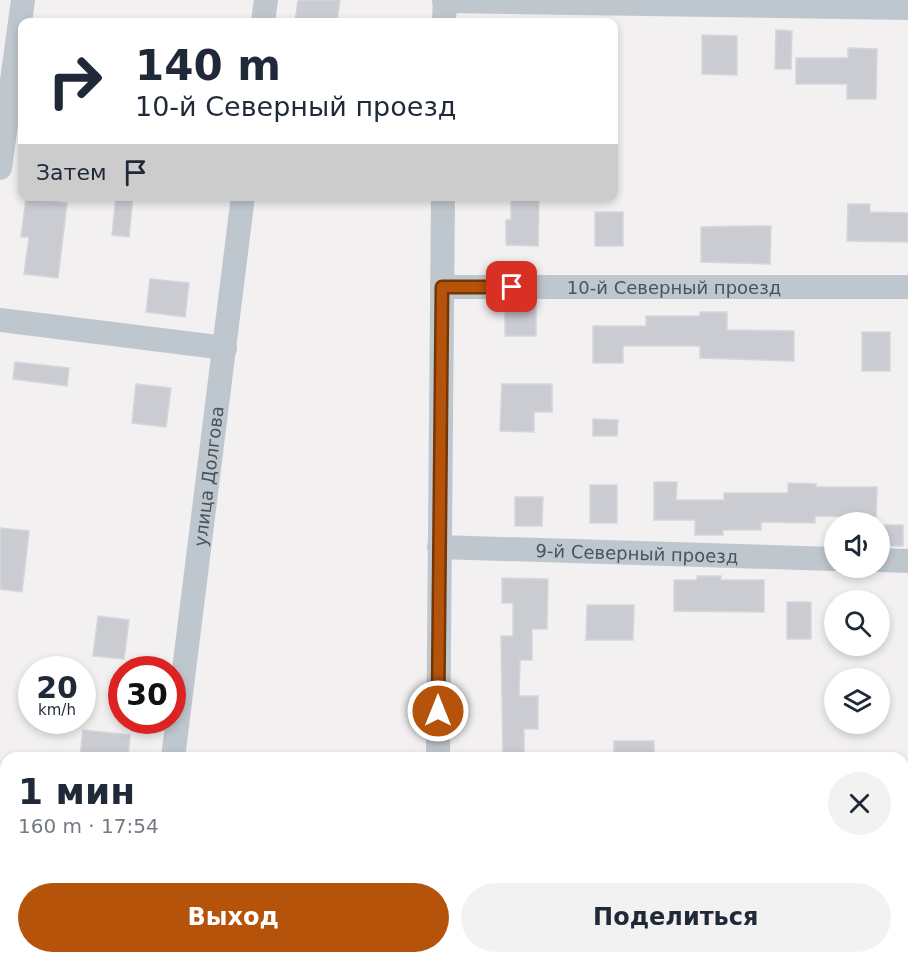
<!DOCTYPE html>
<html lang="ru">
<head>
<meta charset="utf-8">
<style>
	:root { --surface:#fff; --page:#f2f2f3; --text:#1f2937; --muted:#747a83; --accent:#b45309 }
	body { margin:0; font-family:"DejaVu Sans",sans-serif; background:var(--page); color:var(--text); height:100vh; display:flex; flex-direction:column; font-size:22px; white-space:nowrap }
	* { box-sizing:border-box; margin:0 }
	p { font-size:20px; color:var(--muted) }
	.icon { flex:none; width:33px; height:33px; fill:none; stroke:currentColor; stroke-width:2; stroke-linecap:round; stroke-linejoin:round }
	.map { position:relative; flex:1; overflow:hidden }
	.details { position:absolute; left:0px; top:752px; width:909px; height:212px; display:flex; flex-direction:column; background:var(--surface); border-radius:18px 18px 0 0; box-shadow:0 3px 9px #0003 }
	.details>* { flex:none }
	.guide { position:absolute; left:18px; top:18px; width:600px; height:183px; border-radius:12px; box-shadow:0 3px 9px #0003; background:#fff; color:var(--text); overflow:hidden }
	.controls { position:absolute; left:824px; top:512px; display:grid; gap:12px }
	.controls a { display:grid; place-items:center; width:66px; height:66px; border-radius:50%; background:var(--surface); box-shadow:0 3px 9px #0003; font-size:30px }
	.speed { position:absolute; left:18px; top:656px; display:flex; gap:12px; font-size:30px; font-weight:700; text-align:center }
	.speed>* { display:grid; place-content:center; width:78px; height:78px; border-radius:50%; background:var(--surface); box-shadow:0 3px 9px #0003; line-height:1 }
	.speed small { font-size:15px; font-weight:400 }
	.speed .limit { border:9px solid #d22; background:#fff; color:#111 }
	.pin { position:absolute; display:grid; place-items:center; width:51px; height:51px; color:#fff; margin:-26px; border-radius:12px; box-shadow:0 3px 9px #0006 }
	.me { position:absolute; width:66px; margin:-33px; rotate:0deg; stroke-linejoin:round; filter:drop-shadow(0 0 4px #0008) }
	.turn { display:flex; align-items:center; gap:21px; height:126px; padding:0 18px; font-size:27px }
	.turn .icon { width:78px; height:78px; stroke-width:2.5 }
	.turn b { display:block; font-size:42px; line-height:51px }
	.then { display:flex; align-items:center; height:57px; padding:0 18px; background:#0003; gap:12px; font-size:22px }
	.round { display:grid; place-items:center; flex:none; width:63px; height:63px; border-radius:32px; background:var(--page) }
	.overview { display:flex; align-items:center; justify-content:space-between; height:102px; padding:0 18px }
	h1 { font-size:36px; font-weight:700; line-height:45px }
	.button { display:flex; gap:12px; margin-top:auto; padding:12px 18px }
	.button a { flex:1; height:69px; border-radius:36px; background:var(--accent); color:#fff; font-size:24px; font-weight:700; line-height:69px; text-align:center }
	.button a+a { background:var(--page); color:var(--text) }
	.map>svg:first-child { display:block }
	.building { fill:#caccd2; stroke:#d4d6db; stroke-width:1.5 }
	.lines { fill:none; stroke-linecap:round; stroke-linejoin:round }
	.minor { stroke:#bfc7ce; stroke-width:24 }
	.route-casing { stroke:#753606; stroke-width:15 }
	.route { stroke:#b45309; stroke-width:10 }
	.labels { text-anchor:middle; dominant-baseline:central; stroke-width:6; stroke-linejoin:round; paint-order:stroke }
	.street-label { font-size:18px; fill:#49535c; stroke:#fff }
</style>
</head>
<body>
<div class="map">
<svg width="908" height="962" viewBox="0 0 908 962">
	<rect width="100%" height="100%" fill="#f2f0f0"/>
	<g class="building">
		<path d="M298,0H340L337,22H295Z"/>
		<path d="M776,30L792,31L791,69H775Z"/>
		<path d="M702,35L737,36V75L702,74Z"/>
		<path d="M848,48L877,49L876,99H847V84H796V58H848Z"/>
		<path d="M116,196H133L129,237L112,235Z"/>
		<path d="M511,196H539L538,246L506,245V220H511Z"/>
		<path d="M26,198L67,203L58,278L24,274L29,237H21Z"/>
		<path d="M848,204H870V212L908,213V242L847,241Z"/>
		<rect x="595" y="212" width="28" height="34"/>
		<path d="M749,226H771L770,264L701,262V227Z"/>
		<path d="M150,279L189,283L185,317L146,312Z"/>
		<rect x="505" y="301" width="31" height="35"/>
		<path d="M700,312H727V330L794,331V361L700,358V346H623V363H593V326H646V316H700Z"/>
		<rect x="862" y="332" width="28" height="39"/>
		<path d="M15,362L69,368L67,386L13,379Z"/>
		<path d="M136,384L171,388L166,427L132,423Z"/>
		<path d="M502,384H552V412H534V432L500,431Z"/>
		<path d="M593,419L618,420L617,436H593Z"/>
		<path d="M654,482H677L676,500H724V493H788V483L816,484V487H877L876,517L815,516V523L761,522V530H723V535H695V520H654Z"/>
		<rect x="590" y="485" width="27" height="38"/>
		<path d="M515,497H543L542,526H515Z"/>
		<path d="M884,525H903V546H883Z"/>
		<path d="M0,528L29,531L22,592L0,589Z"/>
		<path d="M697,576H721V580H764V612L674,611V580H697Z"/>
		<path d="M502,578L548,579L547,629H532V660H520L519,696H538V729H524V758H503L501,636H513V603H502Z"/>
		<rect x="787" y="602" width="24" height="37"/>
		<path d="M587,605H634L633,640H586Z"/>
		<path d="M98,616L129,620L124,659L93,656Z"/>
		<path d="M83,730L130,735L128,758H80Z"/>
		<rect x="614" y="741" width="40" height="17"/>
	</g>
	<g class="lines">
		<g class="minor">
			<path d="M444,1L908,8"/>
			<path d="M263,22L266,0"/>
			<path d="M444,22L445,0"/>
			<path d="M0,168L23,0"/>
			<path id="s1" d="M442,287H908"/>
			<path d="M0,320L225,348"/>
			<path id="s2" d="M439,547L834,559"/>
			<path d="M879,560L908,561"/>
			<path id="s3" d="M173,758L243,196"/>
			<path d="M438,758L443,196"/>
			<path d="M903,840H908"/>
			<path d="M148,962V957"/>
			<path d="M434,962V957"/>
		</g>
	</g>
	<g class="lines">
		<defs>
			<path id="route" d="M438,711L442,287H512"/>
		</defs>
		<use href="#route" class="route-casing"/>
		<use href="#route" class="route"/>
	</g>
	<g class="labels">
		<g class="street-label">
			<text stroke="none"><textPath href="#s1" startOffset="232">10-й Северный проезд</textPath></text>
			<text stroke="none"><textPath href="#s3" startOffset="284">улица Долгова</textPath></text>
			<text stroke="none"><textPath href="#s2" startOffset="198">9-й Северный проезд</textPath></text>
		</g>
	</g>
</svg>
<div class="controls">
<a><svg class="icon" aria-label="sound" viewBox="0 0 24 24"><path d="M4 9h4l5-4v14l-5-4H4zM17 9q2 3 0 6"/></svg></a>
<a><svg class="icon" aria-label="search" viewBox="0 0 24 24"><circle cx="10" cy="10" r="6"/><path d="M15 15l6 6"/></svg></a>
<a><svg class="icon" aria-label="layers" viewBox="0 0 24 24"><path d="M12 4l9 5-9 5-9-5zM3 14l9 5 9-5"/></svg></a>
</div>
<div class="speed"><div>20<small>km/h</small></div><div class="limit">30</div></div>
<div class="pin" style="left:512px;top:287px;background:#d93025"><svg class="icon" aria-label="arrive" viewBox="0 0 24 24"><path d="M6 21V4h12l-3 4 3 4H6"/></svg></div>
<svg class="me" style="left:438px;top:711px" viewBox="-20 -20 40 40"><circle r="17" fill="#b45309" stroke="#fff" stroke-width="3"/><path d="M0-11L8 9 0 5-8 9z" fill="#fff"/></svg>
<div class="guide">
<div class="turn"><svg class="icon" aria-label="right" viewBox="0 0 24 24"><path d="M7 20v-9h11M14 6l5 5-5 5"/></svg><div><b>140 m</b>10-й Северный проезд</div></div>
<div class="then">Затем<svg class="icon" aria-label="arrive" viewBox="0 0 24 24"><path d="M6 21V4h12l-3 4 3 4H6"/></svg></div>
</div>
<section class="details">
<div class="overview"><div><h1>1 мин</h1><p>160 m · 17:54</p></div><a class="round"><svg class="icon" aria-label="close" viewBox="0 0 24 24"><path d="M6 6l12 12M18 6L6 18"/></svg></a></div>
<div class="button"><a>Выход</a><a>Поделиться</a></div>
</section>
</div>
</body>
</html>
